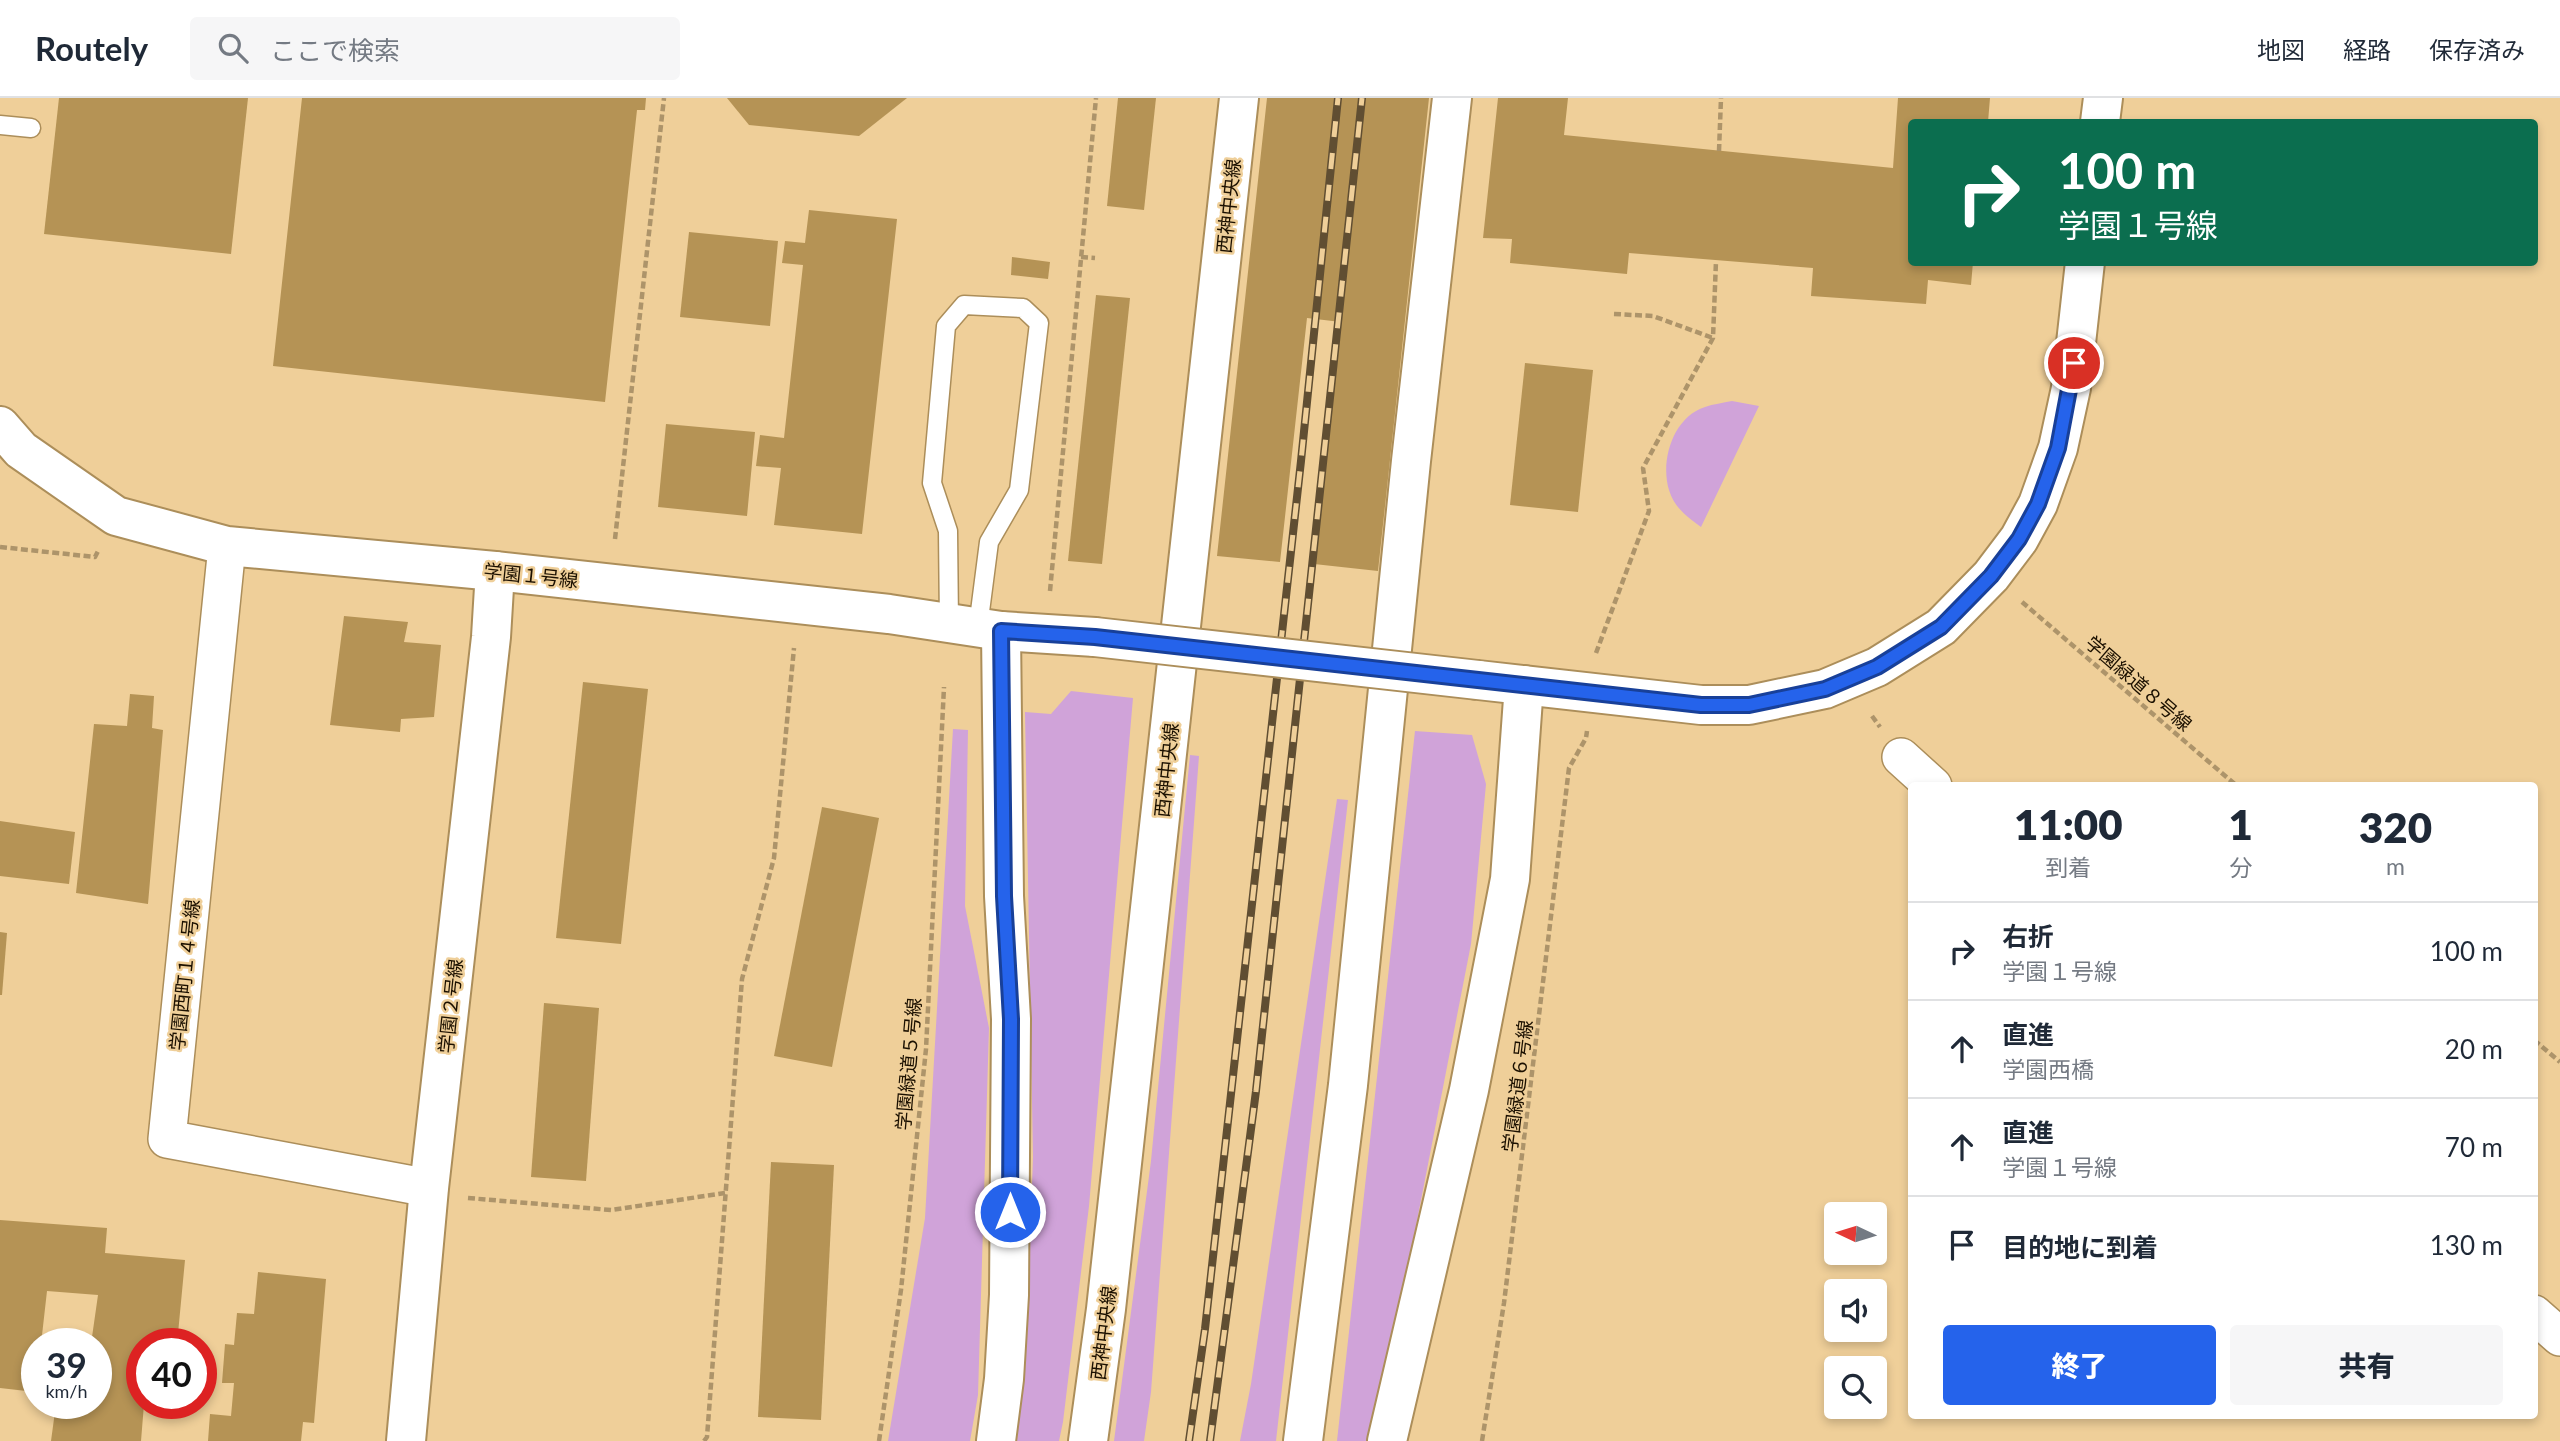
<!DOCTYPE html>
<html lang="ja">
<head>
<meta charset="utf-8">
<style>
	:root { --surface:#fff; --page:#f6f6f7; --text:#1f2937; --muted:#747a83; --line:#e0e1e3; --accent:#2563eb }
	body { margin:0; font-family:Lato,"Noto Sans JP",sans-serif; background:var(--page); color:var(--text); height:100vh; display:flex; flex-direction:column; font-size:26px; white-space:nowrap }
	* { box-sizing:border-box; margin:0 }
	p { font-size:23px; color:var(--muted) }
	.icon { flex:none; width:38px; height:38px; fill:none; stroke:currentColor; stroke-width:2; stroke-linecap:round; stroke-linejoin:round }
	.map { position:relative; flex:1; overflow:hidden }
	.drawer { position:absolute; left:1908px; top:684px; width:630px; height:637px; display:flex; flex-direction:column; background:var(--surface); border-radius:7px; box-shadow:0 4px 10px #0003 }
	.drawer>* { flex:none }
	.top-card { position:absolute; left:1908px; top:21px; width:630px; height:147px; border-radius:7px; box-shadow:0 4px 10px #0003; background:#0b6e4f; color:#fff; overflow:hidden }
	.needle { width:46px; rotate:274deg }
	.fabs { position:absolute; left:1824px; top:1104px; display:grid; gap:14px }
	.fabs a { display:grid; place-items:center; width:63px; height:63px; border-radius:7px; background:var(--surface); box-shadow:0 4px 10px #0003; font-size:35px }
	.speed { position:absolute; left:21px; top:1230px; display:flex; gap:14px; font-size:35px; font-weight:700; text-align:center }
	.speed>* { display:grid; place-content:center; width:91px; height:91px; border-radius:50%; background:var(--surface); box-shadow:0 4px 10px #0003; line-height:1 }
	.speed small { font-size:18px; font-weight:400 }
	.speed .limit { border:10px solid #d22; background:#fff; color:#111 }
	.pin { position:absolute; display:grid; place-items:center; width:60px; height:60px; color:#fff; margin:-30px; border:4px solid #fff; border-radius:50%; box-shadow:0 2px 7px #0007 }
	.me { position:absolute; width:77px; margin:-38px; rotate:0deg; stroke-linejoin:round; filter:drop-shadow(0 0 5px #0008) }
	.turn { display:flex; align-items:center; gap:24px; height:147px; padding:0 35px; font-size:32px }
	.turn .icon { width:91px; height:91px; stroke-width:2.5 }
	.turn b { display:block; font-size:49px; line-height:60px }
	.eta { display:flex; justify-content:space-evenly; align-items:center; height:119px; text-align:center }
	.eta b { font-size:42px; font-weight:800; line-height:49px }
	.primary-button { display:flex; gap:14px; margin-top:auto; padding:14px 35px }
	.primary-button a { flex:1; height:80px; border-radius:7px; background:var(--accent); color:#fff; font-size:28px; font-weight:800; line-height:80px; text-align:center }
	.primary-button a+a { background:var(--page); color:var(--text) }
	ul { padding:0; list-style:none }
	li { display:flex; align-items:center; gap:21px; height:98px; padding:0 35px; border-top:2px solid var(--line) }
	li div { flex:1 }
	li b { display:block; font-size:26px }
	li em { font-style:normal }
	header { display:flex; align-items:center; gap:42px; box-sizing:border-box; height:98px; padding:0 35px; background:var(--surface); border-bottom:2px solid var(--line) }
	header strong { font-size:33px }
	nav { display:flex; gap:38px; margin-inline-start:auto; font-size:24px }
	.search { width:490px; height:63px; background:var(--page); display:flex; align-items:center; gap:18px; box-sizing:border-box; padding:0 24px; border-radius:7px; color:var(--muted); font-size:26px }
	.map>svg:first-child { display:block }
	.green { fill:#d0a3d9 }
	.building { fill:#b59355 }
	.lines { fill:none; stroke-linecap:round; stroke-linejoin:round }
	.lane-casing { stroke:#ac8e5a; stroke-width:21 }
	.street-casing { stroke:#ac8e5a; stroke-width:40 }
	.secondary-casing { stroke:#ac8e5a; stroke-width:42 }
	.path { stroke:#ad946a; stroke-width:4.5; stroke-dasharray:7 3.5; stroke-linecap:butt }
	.lane { stroke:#fff; stroke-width:18 }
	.street { stroke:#fff; stroke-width:37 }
	.secondary { stroke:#fff; stroke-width:38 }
	.rail-casing { stroke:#604e32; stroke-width:8 }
	.rail { stroke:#efcf99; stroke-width:5; stroke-dasharray:16; stroke-linecap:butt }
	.secondary-bridge-casing { stroke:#ac8e5a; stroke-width:42; stroke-linecap:butt }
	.secondary-bridge { stroke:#fff; stroke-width:38 }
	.route-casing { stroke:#184099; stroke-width:18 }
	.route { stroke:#2563eb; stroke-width:12 }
	.labels { text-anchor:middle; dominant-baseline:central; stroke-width:5; stroke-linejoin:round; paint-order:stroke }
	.street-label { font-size:19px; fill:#1b1000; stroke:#efcf99 }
</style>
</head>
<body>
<header>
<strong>Routely</strong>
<div class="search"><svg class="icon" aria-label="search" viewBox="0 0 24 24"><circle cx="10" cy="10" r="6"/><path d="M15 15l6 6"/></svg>ここで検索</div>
<nav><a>地図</a><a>経路</a><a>保存済み</a></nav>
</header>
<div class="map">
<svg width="2560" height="1343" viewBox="0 0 2560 1343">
	<rect width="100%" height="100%" fill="#efcf99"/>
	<g class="green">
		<path d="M1732,303L1759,308L1701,429C1687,419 1674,409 1669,392C1660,363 1673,319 1705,309C1713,306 1723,305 1732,303Z"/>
		<path d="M1071,593L1133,600L1089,1108L1063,1324L1059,1343H1017L1027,1232L1033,1059L1025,614L1051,616Z"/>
		<path d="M953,631L968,632L965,808L989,930L978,1297L970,1343H888L925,1120Z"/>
		<path d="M1415,633L1472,637L1486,686L1471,846L1397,1225L1367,1343H1337Z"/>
		<path d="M1190,657L1199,658L1151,1294L1144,1343H1114L1151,1063Z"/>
		<path d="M1337,701L1348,702L1276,1343H1240L1251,1286Z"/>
	</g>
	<g class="building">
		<path d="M59,0H248L231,156L44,136Z"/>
		<path d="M302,0H646L645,12H637L605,304L273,268Z"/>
		<path d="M727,0H907L859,38L749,27Z"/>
		<path d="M1118,0H1156L1144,112L1107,108Z"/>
		<path d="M1267,0H1429L1378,473L1314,466L1341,224L1307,220L1280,464L1217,458Z"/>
		<path d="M1498,0H1568L1564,37L1893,70L1898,0H1990L1988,24H1911V164H1973L1971,187L1928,182L1926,206L1811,198L1813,170L1629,155L1627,176L1510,165L1512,141L1483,140Z"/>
		<path d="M809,112L897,121L862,436L774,427L781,370L756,368L760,337L784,340L803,167L782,165L785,143L805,145Z"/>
		<path d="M689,134L778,143L770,228L680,219Z"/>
		<path d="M1012,159L1050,164L1048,181L1011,177Z"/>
		<path d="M1096,197L1130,200L1102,466L1068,463Z"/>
		<path d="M1525,265L1593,272L1578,414L1510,407Z"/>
		<path d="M666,326L755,334L747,418L658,409Z"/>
		<path d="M344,518L408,524L404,544L441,547L434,619L401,621L400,634L330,627Z"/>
		<path d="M583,584L648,591L621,846L556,840Z"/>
		<path d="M130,596L154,598L152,630L163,632L148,806L76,795L94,626L127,628Z"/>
		<path d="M822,709L879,720L832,969L774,958Z"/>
		<path d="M0,723L75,734L69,786L0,778Z"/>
		<path d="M0,834L7,835L2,897H0Z"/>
		<path d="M544,905L599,910L586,1083L531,1079Z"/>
		<path d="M771,1064L834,1067L821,1322L758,1319Z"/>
		<path d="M0,1122L107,1130L105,1155L185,1162L177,1246H142V1306H144L141,1343H51L56,1306H96V1246H91L98,1197L47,1193L41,1246H37L35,1294L0,1290Z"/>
		<path d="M258,1174L326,1181L314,1325L303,1324L301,1343H208L210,1316L231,1318L234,1285H222L225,1246L234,1247L237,1215L254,1216Z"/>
	</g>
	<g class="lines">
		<defs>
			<g id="lane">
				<path d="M0,27L31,30"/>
				<path d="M949,526L948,433L932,385L946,228L964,207L1023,210L1039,225L1019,392L989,444L978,529"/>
			</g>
			<g id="street">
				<path d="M227,448L167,1041L429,1090"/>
				<path d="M1901,659L1933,688"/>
				<path d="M2534,1216L2560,1239"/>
			</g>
			<g id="secondary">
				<path d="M2100,24L2103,0"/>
				<path d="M0,328L21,352L116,418L227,448L495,473L889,516L1001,533L1095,539"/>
				<path d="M1478,582L1701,607H1749L1825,591L1877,569L1941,529L1991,478L2019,441L2038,406L2058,350L2071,290L2085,164"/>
				<path d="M406,1343L429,1090L491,539L495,473"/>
				<path d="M996,1343L1004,1281L1009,1197L1011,921L1004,798L1001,533"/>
				<path d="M1088,1343L1106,1211L1239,0"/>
				<path d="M1303,1343L1348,987L1411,363L1452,0"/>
				<path d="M1387,1343L1469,992L1510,781L1524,587"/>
			</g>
		</defs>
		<use href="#lane" class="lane-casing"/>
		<use href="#street" class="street-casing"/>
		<use href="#secondary" class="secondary-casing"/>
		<g class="path">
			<path d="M1719,53L1721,0"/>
			<path d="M1081,159L1095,160"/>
			<path d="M1614,216L1653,218L1713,240"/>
			<path d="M615,441L664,0"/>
			<path d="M0,449L95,459L99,451"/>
			<path d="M1050,493L1096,0"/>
			<path d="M2022,504L2237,688"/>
			<path d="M1596,555L1649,413L1643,370L1713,240L1716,163"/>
			<path d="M1872,618L1880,629"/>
			<path d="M2534,942L2560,964"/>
			<path d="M468,1100L611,1112L725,1095"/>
			<path d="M704,1343L707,1339L742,881L774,760L794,550"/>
			<path d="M879,1343L901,1192L926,951L944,589"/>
			<path d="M1482,1343L1504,1205L1569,670L1586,640L1587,633"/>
		</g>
		<use href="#lane" class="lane"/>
		<use href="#street" class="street"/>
		<use href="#secondary" class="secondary"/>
		<defs>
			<g id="rail">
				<path d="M1189,1343L1205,1231L1301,363L1338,0"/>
				<path d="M1210,1343L1256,993L1362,0"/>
			</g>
		</defs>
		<use href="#rail" class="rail-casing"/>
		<use href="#rail" class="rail"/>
		<defs>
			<path id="secondary-bridge" d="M1095,539L1478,582"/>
		</defs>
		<use href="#secondary-bridge" class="secondary-bridge-casing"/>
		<use href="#secondary-bridge" class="secondary-bridge"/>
	</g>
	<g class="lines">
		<defs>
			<path id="route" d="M1010,1114L1011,921L1004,798L1001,533L1095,539L1701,607H1749L1825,591L1877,569L1941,529L1991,478L2019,441L2038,406L2058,350L2074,265"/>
		</defs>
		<use href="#route" class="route-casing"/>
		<use href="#route" class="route"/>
	</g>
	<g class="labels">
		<g class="street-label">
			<text transform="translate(1228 108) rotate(-84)">西神中央線</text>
			<text transform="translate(531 477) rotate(6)">学園１号線</text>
			<text transform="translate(2139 585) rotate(41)">学園緑道８号線</text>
			<text transform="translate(1166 672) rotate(-84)">西神中央線</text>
			<text transform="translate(184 877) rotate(-84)">学園西町１４号線</text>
			<text transform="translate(450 908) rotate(-84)">学園２号線</text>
			<text transform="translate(908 966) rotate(-85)">学園緑道５号線</text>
			<text transform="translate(1517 988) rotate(-83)">学園緑道６号線</text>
			<text transform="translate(1103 1235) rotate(-83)">西神中央線</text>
		</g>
	</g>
</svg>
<div class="fabs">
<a><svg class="needle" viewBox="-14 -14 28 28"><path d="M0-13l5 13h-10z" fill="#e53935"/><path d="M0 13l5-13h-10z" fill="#747a83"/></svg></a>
<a><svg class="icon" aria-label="sound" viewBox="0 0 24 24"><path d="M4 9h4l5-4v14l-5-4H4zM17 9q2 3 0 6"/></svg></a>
<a><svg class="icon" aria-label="search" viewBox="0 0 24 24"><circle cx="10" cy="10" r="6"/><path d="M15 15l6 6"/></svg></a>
</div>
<div class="speed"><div>39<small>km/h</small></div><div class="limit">40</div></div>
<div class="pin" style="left:2074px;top:265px;background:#d93025"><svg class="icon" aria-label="arrive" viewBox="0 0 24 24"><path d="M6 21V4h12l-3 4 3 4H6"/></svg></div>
<svg class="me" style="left:1010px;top:1114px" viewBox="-20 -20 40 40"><circle r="17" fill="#2563eb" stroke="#fff" stroke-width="3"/><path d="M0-11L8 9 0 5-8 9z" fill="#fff"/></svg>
<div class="top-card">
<div class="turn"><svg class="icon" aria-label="right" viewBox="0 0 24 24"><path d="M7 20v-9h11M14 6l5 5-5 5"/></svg><div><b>100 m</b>学園１号線</div></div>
</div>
<section class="drawer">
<div class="eta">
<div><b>11:00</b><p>到着</p></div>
<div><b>1</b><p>分</p></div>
<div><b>320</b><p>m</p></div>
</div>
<ul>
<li><svg class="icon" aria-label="right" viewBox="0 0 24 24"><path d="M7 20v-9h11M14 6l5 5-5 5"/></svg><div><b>右折</b><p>学園１号線</p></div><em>100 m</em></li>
<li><svg class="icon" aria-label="ahead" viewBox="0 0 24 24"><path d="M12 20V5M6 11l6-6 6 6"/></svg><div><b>直進</b><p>学園西橋</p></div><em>20 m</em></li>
<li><svg class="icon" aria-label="ahead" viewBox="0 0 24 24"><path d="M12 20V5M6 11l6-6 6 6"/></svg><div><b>直進</b><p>学園１号線</p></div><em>70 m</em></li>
<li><svg class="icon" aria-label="arrive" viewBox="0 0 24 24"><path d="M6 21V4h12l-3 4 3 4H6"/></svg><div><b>目的地に到着</b></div><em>130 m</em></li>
</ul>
<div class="primary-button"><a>終了</a><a>共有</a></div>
</section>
</div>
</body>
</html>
